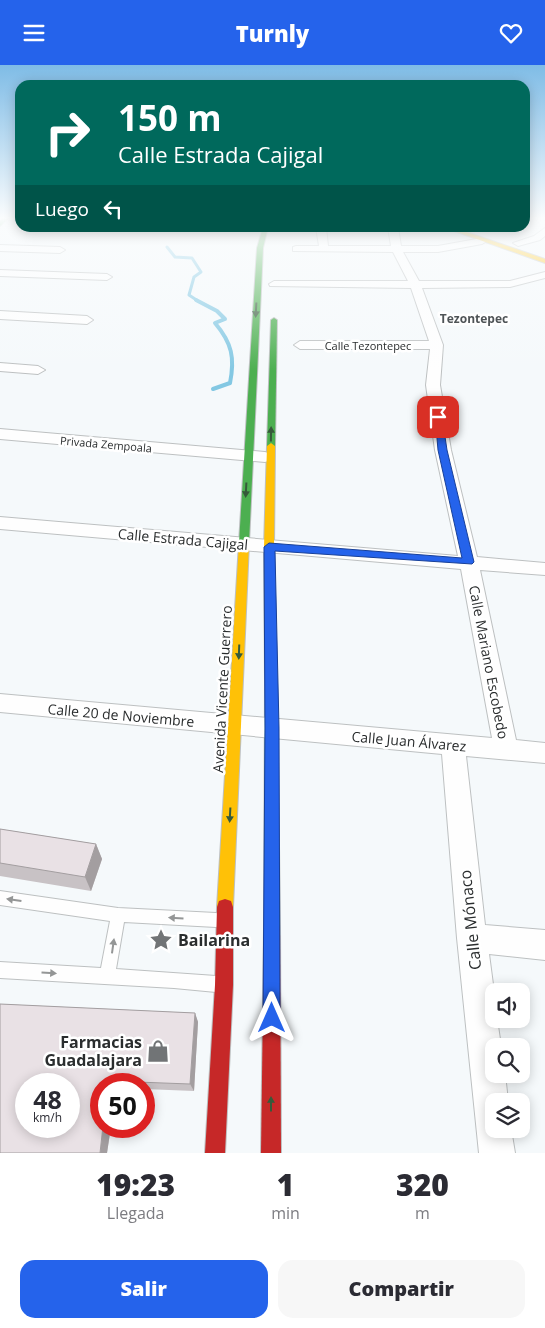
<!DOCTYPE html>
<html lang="es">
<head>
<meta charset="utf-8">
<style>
	:root { --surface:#fff; --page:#f7f7f7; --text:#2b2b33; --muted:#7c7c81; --accent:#2563eb }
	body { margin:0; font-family:"Open Sans",sans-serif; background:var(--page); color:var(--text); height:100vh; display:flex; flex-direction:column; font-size:19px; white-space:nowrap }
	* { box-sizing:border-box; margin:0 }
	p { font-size:16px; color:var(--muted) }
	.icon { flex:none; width:28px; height:28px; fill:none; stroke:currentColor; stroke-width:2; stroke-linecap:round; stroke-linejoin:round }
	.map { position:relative; height:1088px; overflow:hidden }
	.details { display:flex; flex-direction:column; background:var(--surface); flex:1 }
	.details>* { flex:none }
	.banner { position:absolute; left:15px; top:15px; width:515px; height:152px; border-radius:15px; box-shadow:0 2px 12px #0003; background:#00695c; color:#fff; overflow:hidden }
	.tools { position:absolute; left:485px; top:918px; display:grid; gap:10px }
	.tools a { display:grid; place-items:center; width:45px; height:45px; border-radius:10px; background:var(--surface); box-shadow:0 2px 12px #0003; font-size:25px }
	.speed { position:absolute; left:15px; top:1008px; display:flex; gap:10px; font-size:25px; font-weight:700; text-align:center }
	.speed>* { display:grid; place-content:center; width:65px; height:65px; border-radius:50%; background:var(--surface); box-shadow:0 2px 12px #0003; line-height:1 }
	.speed small { font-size:12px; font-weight:400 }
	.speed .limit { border:8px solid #d22; background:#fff; color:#111 }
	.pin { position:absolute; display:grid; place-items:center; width:42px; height:42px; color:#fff; margin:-21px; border-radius:10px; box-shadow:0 2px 8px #0006 }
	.me { position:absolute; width:55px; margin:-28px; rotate:0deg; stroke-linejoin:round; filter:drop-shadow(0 0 4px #0008) }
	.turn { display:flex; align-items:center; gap:18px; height:105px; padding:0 20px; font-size:22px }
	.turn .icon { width:65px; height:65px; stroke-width:2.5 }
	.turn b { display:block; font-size:35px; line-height:42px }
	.then { display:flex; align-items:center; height:48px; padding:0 20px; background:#0003; gap:10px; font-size:19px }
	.eta { display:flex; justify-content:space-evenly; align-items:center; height:85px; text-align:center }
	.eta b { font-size:30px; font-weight:800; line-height:35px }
	.button { display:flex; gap:10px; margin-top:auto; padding:10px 20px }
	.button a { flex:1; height:58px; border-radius:15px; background:var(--accent); color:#fff; font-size:20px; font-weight:800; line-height:58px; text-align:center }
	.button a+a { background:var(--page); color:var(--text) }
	header { display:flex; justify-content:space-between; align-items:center; height:65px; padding:0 20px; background:var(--accent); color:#fff; font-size:22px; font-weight:800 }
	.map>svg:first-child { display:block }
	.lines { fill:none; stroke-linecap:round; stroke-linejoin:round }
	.stream-far1 { stroke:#83c8e3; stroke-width:3 }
	.stream { stroke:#83c8e3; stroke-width:4 }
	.lane-casing { stroke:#bdc0c1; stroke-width:2 }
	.street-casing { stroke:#bdc0c1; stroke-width:2 }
	.fast-casing { stroke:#bdc0c1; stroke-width:2 }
	.slow-casing { stroke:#bdc0c1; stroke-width:2 }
	.jam-casing { stroke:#bdc0c1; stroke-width:2 }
	.lane { fill:#fefefe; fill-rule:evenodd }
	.street { fill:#fefefe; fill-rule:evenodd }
	.fast { fill:#4caf50; fill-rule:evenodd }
	.slow { fill:#ffc107; fill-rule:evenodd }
	.jam { fill:#c62828; fill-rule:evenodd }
	.wall { fill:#c8c2c5; fill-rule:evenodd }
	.shaded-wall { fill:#a39ea0 }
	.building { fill:#e9e1e5; stroke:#a39ea0; fill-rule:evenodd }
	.oneway { fill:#365a3a }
	.oneway2 { fill:#949696 }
	.route { fill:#2563eb; stroke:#184099 }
	.labels { text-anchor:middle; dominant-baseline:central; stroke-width:5; stroke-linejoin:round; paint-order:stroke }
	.far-street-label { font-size:11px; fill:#2a2d2e; stroke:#fff }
	.far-neighbourhood-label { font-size:12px; font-weight:bold; fill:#4f5457; stroke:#fff }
	.street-label { font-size:14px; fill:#2a2d2e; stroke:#fff }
	.near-street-label { font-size:16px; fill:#2a2d2e; stroke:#fff }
	.near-poi-label { font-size:16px; font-weight:bold; fill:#2a2d2e; stroke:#fff; text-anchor:start }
</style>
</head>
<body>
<header><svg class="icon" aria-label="menu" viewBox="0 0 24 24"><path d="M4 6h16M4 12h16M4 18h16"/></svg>Turnly<svg class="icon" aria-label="heart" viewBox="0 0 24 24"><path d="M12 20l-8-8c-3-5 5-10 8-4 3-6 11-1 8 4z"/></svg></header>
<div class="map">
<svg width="545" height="1088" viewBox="0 0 545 1088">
	<rect width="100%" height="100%" fill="#f5f9fb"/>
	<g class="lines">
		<path class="stream-far1" d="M167,182L175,192L192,193L201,207L194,212L189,230L198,236"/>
		<path class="stream" d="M196,235L217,246L225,254L215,258C232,278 235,293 230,318L213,324"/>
		<defs>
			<path id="lane" d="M0,826L118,843L216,848L221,850L223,855L221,860L216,862L124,857L116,904L216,911L221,914L224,919L221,924L216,927L174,923L0,913V897L101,903L110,856L0,840Z"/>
			<g id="street">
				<path d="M316,162H326L328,181H391L388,162H398L401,181H438L482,173L487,176L482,179L438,187H403L419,216H510L545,207V213L510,222L422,223L443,280L440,320L451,385L477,492L545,498V510L480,505L516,675L545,678V698L466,691L485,860L545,865V895L489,889L494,927V954H497L501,981H494V1009H505L508,1036H494V1064H511L515,1088H479L457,873L442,689L0,647V629L492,673L461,504L0,464V452L458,491L435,385L426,320L430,284H300L294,280L300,276H429L411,223L270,221L269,219L274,216H408L393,187L293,186V182L296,181H319Z"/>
				<path d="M545,163V171L540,175L518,181L513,178L534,171Z"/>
				<path d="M0,180L60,182L65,185L60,188L0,186Z"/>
				<path d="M0,205L107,209L112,212L107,215L0,211Z"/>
				<path d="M0,246L87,251L93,255L87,259L0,254Z"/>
				<path d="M0,298L38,301L45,305L38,309L0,306Z"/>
				<path d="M0,364L265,387L271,389L273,392L271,395L265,397L0,374Z"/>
			</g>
			<g id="fast">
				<path d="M3,153H9L0,161V156Z"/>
				<path d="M263,162H268L263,183L249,478L244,481L239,478L257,183Z"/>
				<path d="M274,253L277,255L275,381L271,384L267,381L271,255Z"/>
				<path d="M271,611L275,613L277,616L280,863L278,869L272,871L266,869L264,863L265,616L267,613Z"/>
			</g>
			<g id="slow">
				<path d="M443,162H452L545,194V198Z"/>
				<path d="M271,378L275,381L274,482L277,616L275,619L271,621L267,619L265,616L264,482L267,381Z"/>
				<path d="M244,475L249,478L233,842L231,848L225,850L219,848L217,842L239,478Z"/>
			</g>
			<g id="jam">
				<path d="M225,834L231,836L233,842V920L225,1088H205L215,920L217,842L219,836Z"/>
				<path d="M272,855L278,857L280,863L281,1088H261L264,863L266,857Z"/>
			</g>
		</defs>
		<use href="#lane" class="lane-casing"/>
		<use href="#street" class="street-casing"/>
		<use href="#fast" class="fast-casing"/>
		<use href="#slow" class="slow-casing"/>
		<use href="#jam" class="jam-casing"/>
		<use href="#lane" class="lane"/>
		<use href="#street" class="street"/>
		<use href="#fast" class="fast"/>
		<use href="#slow" class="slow"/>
		<use href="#jam" class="jam"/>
	</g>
	<g class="wall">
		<path d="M0,764L96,779L102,794L91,826L0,811Z"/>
		<path d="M0,939L195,948L198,957L194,1026L144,1024V1019H101V1061H111L107,1088H0ZM26,1019H69V1061H26Z"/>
	</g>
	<g class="shaded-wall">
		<path d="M96,779L102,794L91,826L85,812Z"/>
		<path d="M195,948L198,957L194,1026L190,1019Z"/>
		<path d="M103,1061H111L107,1088H100Z"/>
	</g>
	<g class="building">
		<path d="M0,764L96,779L85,812L0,798Z"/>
		<path d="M0,939L195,948L190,1019L110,1016L109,1019H101V1061H103L100,1088H0ZM26,1019H69V1061H26Z"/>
	</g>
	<defs><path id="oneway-solid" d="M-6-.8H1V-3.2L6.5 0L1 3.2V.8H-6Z" transform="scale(1.25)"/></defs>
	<g class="oneway">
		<use href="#oneway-solid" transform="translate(256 245) rotate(93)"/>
		<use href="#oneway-solid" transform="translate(271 369) rotate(-89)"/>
		<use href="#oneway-solid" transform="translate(246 425) rotate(93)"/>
		<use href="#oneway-solid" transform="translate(239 587) rotate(92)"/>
		<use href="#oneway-solid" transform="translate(230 750) rotate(93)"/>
		<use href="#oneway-solid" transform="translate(271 1039) rotate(-90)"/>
	</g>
	<g class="oneway2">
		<use href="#oneway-solid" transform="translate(14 835) rotate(-172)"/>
		<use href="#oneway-solid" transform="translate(176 853) rotate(-177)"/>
		<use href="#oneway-solid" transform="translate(113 881) rotate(-82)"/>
		<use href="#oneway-solid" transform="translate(49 908) rotate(4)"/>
	</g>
	<linearGradient id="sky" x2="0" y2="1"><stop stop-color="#7fbce6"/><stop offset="0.5" stop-color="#fafcfd"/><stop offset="1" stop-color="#fafcfd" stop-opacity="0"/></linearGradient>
	<rect width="545" height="306" fill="url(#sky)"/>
	<path class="route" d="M435,350L442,352L447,385L474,497L472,499L275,486L279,663L280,953L278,959L272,962L265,959L263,953L265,663L264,482L269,478L462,493L438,385Z"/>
	<defs>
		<symbol id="sight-bare" viewBox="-9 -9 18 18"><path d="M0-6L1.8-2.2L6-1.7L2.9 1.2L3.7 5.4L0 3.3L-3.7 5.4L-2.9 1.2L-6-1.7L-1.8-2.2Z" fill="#717476" stroke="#fff" stroke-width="2.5" paint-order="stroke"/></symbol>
		<symbol id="shop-bare" viewBox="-9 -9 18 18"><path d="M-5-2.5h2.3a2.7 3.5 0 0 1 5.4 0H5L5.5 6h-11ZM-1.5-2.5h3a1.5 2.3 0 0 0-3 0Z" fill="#717476" stroke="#fff" stroke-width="2.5" paint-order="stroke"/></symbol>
	</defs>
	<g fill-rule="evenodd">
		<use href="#sight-bare" x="145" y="859" width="32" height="32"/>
		<use href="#shop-bare" x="142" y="970" width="32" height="32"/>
	</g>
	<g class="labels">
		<g class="far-street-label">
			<text x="368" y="280">Calle Tezontepec</text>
			<text transform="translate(106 379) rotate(5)">Privada Zempoala</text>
		</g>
		<g class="far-neighbourhood-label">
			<text x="474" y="253">Tezontepec</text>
		</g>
		<g class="street-label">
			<text transform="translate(183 474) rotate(5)">Calle Estrada Cajigal</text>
			<text transform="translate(489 597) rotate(79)">Calle Mariano Escobedo</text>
			<text transform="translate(222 624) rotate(-87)">Avenida Vicente Guerrero</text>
			<text transform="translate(121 650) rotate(5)">Calle 20 de Noviembre</text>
			<text transform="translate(409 676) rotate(5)">Calle Juan Álvarez</text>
		</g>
		<g class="near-street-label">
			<text transform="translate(470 855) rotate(-96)">Calle Mónaco</text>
		</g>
		<g class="near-poi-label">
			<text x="178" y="875">Bailarina</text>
			<text x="142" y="977" text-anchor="end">Farmacias<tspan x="142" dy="18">Guadalajara</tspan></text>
		</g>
	</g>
</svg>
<div class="tools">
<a><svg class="icon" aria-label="sound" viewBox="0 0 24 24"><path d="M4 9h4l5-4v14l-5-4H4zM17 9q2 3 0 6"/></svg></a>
<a><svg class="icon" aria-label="search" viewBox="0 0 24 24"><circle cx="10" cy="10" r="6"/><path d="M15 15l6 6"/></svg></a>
<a><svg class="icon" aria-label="layers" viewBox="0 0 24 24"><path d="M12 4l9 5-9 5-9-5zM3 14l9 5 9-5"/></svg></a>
</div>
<div class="speed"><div>48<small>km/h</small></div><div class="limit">50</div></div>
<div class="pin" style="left:438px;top:352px;background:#d93025"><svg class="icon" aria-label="arrive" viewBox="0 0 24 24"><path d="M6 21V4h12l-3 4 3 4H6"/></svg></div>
<svg class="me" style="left:272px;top:953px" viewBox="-20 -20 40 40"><path d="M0-17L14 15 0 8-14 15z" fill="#2563eb" stroke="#fff" stroke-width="4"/></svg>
<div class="banner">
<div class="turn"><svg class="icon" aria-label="right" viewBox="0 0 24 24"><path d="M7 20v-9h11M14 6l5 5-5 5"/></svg><div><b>150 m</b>Calle Estrada Cajigal</div></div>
<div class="then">Luego<svg class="icon" aria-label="left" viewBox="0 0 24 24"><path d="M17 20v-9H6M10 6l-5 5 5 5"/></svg></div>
</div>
</div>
<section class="details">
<div class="eta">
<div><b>19:23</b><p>Llegada</p></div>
<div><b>1</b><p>min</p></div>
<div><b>320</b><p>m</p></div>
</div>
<div class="button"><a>Salir</a><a>Compartir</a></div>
</section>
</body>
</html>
